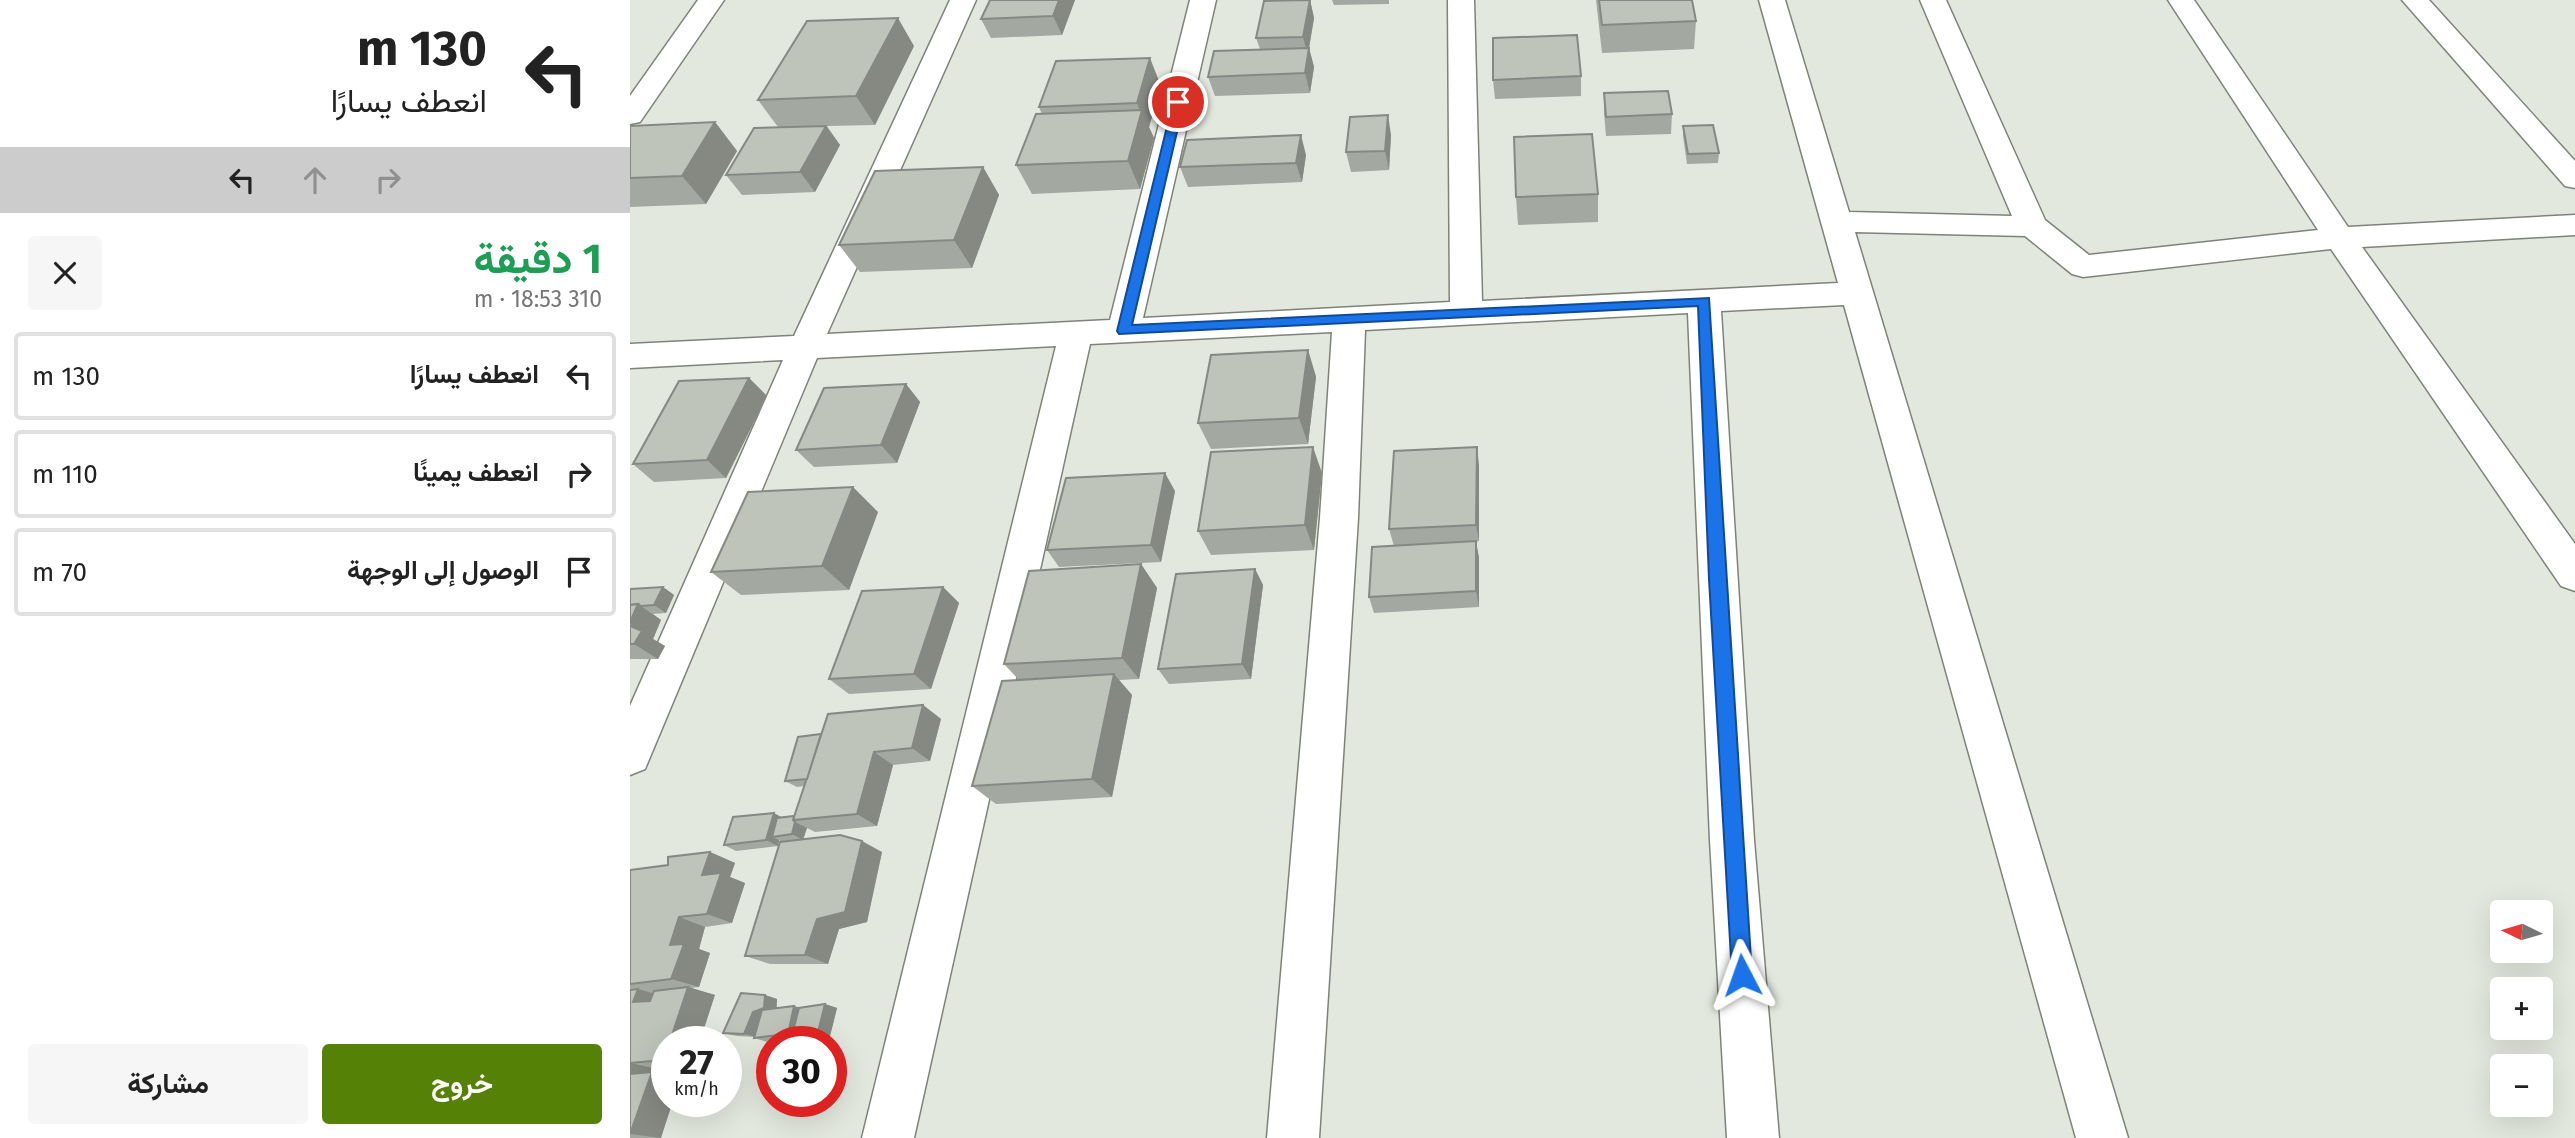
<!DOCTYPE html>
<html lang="ar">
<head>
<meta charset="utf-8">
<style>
	:root { --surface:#fff; --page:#f6f6f6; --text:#222; --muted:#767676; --line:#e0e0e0; --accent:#568107 }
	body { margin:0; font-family:"Fira Sans",Vazirmatn,sans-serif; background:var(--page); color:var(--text); direction:rtl; height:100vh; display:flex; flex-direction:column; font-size:26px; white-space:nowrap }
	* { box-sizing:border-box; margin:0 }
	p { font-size:23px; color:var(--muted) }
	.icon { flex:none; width:38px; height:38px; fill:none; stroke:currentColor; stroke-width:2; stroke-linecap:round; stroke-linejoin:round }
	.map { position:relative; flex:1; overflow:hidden; direction:ltr }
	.details { display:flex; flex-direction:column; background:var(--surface); width:630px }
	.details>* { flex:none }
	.hud { background:#fff; color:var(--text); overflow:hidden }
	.needle { width:46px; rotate:275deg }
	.fabs { position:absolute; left:1860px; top:900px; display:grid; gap:14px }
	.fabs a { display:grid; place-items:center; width:63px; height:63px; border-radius:7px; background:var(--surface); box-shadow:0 7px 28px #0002; font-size:35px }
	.speed { position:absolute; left:21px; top:1026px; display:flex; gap:14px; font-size:35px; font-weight:700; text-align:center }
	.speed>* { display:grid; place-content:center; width:91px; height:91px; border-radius:50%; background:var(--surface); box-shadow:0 7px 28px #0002; line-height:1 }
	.speed small { font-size:18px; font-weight:400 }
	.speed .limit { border:10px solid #d22; background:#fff; color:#111 }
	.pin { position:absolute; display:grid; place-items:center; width:60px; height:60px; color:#fff; margin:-30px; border:4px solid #fff; border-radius:50%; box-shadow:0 2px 7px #0007 }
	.me { position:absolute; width:77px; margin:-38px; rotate:356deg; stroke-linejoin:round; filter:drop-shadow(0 0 5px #0008) }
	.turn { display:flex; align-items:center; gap:24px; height:147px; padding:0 28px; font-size:32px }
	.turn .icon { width:91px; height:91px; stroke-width:2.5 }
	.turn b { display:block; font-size:49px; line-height:60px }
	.lanes { display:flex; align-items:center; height:66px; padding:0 28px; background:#0003; justify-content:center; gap:35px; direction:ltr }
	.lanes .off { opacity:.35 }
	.round { display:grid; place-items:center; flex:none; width:74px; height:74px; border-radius:7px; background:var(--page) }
	.headline { display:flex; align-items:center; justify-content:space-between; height:119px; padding:0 28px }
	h1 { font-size:42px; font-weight:700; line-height:52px; color:#1e9e55 }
	.primary-button { display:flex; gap:14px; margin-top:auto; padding:14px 28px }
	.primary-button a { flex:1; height:80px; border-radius:7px; background:var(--accent); color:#fff; font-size:28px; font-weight:700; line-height:80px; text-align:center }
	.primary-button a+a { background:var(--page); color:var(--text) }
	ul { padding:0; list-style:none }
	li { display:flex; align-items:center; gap:21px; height:88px; margin:0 14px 10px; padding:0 14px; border:4px solid var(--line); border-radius:7px }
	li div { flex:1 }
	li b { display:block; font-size:26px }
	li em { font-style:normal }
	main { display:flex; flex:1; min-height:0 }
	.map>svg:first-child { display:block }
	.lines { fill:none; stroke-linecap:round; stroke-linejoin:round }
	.minor-casing { stroke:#7e8379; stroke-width:3 }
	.minor { fill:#fff; fill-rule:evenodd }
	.wall { fill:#a3a9a0 }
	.shaded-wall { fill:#858982 }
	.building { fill:#bec4ba; stroke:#858982; stroke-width:2 }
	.route { fill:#1a73e8; stroke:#114b97; stroke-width:2 }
</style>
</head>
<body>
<main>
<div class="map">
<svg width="1945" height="1138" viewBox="0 0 1945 1138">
	<rect width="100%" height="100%" fill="#e3e8de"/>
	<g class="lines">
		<defs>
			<g id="minor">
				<path d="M68,0H94L10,122L0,124V96Z"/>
				<path d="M320,0H346L197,334L480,320L560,0H586L513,318L820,302L818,0H844L852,301L1208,283L1129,0H1155L1219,212L1382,216L1290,0H1316L1415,220L1459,255L1688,230L1538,0H1564L1718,227L1945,215V235L1732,247L1945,544V591L1931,586L1701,249L1453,277L1442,274L1395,236L1225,232L1498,1138H1446L1214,305L1091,311L1124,840L1149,1138H1097L1080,840L1058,313L735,330L728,518L689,1138H637L690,518L702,332L460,344L284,1138H232L426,346L187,358L15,769L0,775V706L153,360L0,368V344L164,336Z"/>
				<path d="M1772,0H1799L1945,161V188L1935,186Z"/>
			</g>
		</defs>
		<use href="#minor" class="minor-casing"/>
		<use href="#minor" class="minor"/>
	</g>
	<g class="wall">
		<path d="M360,0H445L432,35L361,38L351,19Z"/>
		<path d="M680,0L684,18L679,48L684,67L680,93L585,96L578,77L630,49L626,38Z"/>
		<path d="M702,0H759V4L704,5Z"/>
		<path d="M966,0H1062L1066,21L1064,49L972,53Z"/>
		<path d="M284,46L245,125L197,126L210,145L185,192L112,195L96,175L148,127L128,100Z"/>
		<path d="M951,76V96L865,99L863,80Z"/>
		<path d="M531,86L519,127L524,138L510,189L402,194L386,165L412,114L409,107Z"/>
		<path d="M974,93L1042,114L1041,134L976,136L974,113Z"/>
		<path d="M85,122L107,151L76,204L0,207V126Z"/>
		<path d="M1053,126L1089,153L1088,163L1057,164L1053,136Z"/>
		<path d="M761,135L759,170L721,172L716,152Z"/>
		<path d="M676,155L672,182L558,187L550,167Z"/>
		<path d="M353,167L369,195L342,268L230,272L209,245Z"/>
		<path d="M968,194V222L888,225L886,197Z"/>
		<path d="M678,350L686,377L678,444L581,449L568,423Z"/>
		<path d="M119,378L137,396L96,478L24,482L3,464Z"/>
		<path d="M276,384L290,402L267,463L184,467L166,450Z"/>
		<path d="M849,465V541L846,542L849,558V607L744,613L739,597L764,546L759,529Z"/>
		<path d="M692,473L684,550L581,555L568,531Z"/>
		<path d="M545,491L531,562L429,567L417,550Z"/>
		<path d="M248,512L219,590L111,595L81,572Z"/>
		<path d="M511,564L527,588L509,679L489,680L502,695L482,797L366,804L342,786L389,680L374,664Z"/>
		<path d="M625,569L633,585L621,679L539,684L528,669Z"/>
		<path d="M33,587L44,595L36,613L23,614L31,620L23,639L35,646L28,659H0V590Z"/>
		<path d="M313,587L329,603L301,689L219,694L199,679Z"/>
		<path d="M293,705L311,719L300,761L263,765L247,826L185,832L177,828L173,839L252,852L237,922L209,929L198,964H140L115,956L151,842L149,840L148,846L106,851L94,845L153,818L164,816L174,786L167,787L155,781L191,734Z"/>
		<path d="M80,852L105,863L100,877L115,883L102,923L75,927L69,949L80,953L69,987L61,988L85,995L37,1041V1068L28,1069L27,1073L37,1075V1101L31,1138H0V870L38,865Z"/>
		<path d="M135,995L147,999V1008L164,1006L171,1008L195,1004L207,1008L200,1036L175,1039L170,1037L137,1042L124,1038L125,1037L107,1036L93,1033Z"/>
	</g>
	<g class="shaded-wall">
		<path d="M429,0H445L432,35L423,16Z"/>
		<path d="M680,0L684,18L679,48L684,67L680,93L675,73L678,56L673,37Z"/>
		<path d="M268,18L284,46L245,125L226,96Z"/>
		<path d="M520,58L531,86L519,127L524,138L510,189L498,161L511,114L507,103Z"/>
		<path d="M758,115L761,135L759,170L755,151Z"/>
		<path d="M85,122L107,151L76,204L52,176Z"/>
		<path d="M196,126L210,145L185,192L170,172Z"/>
		<path d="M671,135L676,155L672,182L666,163Z"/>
		<path d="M353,167L369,195L342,268L324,240Z"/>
		<path d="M678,350L686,377L678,444L669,418Z"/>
		<path d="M119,378L137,396L96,478L77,460Z"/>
		<path d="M276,384L290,402L267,463L251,445Z"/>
		<path d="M683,447L692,473L684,550L675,525Z"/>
		<path d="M847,447L849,465V541L846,525Z"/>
		<path d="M535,473L545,491L531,562L521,545Z"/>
		<path d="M223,487L248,512L219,590L192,566Z"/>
		<path d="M846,541L849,558V607L846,591Z"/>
		<path d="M511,564L527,588L509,679L492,658Z"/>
		<path d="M625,569L633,585L621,679L612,664Z"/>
		<path d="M33,587L44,595L36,613L24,605Z"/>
		<path d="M313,587L329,603L301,689L284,674Z"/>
		<path d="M8,604L31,620L23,639L35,646L28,659L4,644L0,622Z"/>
		<path d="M484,674L502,695L482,797L462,779Z"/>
		<path d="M293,705L311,719L300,761L282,748Z"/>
		<path d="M244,752L263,765L247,826L227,814Z"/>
		<path d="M144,813L155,819L142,837L149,840L148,846L136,840Z"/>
		<path d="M165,822L177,828L173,840L162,834Z"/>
		<path d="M232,841L252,852L237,922L209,929L198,964L175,955L187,919Z"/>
		<path d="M80,852L105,863L100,877L115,883L102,923L77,914L72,875Z"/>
		<path d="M49,917L75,927L69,949L80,953L69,987L41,979L40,945Z"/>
		<path d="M58,987L85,995L70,1041H40Z"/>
		<path d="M8,989L36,997L32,1010L3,1002Z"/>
		<path d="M135,995L147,999L146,1012L127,1037L114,1034L123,1012Z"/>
		<path d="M195,1004L207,1008L200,1036L188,1032Z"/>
		<path d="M164,1006L177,1010L163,1035L158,1034Z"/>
		<path d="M0,1063L28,1069L27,1073L37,1075V1101H43L31,1138L0,1134Z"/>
	</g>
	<g class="building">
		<path d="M360,0H429L423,16L351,19Z"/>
		<path d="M680,0L673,37L626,38L634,1Z"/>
		<path d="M969,0H1062L1066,21L972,25Z"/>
		<path d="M268,18L226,96L128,100L177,21Z"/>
		<path d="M947,35L951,76L863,80V38Z"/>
		<path d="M679,48L675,73L578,77L584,51Z"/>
		<path d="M520,58L507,103L409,107L426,61Z"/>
		<path d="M1038,91L1042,114L976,117L974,93Z"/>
		<path d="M512,110L498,161L386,165L406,114Z"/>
		<path d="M758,115L755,151L716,152L720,117Z"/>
		<path d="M85,122L52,176L0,178V126Z"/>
		<path d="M1083,125L1089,153L1058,154L1053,126Z"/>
		<path d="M196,126L170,172L96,175L124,128Z"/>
		<path d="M962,134L968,194L886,197L884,137Z"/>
		<path d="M671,135L666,163L550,167L557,140Z"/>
		<path d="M353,167L324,240L209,245L245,171Z"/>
		<path d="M678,350L669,418L568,423L581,355Z"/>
		<path d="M119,378L77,460L3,464L49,381Z"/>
		<path d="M276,384L251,445L166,450L194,388Z"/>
		<path d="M683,447L675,525L568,531L581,452Z"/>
		<path d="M847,447L846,525L759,529L764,451Z"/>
		<path d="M535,473L521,545L417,550L436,478Z"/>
		<path d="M223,487L192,566L81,572L118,492Z"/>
		<path d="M846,541V591L739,597L742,547Z"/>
		<path d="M511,564L492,658L374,664L399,571Z"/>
		<path d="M625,569L612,664L528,669L546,574Z"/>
		<path d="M33,587L24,605L11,606L8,604L0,605V589Z"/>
		<path d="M313,587L284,674L199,679L232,591Z"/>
		<path d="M8,604L0,622V605Z"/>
		<path d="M0,626L12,631L4,644H0Z"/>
		<path d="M484,674L462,779L342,786L372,681Z"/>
		<path d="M293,705L282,748L244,752L227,814L163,820L198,714Z"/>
		<path d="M191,734L177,779L155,781L168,737Z"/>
		<path d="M144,813L136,840L94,845L103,817Z"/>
		<path d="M164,816L163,820L165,822L162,834L142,837L147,818Z"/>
		<path d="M210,835L232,841L215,912L187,919L175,955L115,956L150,842Z"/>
		<path d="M80,852L72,875L91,873L77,914L49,917L40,945L54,944L41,979L0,984V870L38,865V857Z"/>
		<path d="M58,987L40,1041H37V1049L33,1060L0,1063V990L8,989L3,1002L20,1001L24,991Z"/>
		<path d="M111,993L135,995L134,1008L123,1012L114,1034L93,1033Z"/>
		<path d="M195,1004L188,1032L162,1035L169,1008Z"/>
		<path d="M164,1006L158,1034L124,1038L132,1010Z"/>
		<path d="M22,1072L0,1134V1074Z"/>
	</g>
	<path class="route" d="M548,98L554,102L502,325L1079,298L1122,975L1119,982L1112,985L1105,982L1102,975L1079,579L1068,306L489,334L487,331L543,102Z"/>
</svg>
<div class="fabs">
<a><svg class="needle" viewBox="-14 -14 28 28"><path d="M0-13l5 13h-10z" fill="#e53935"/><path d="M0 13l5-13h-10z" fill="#767676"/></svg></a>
<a>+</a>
<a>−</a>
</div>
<div class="speed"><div>27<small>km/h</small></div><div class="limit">30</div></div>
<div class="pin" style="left:548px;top:102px;background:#d93025"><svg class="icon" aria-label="arrive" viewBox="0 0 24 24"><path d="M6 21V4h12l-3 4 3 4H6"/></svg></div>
<svg class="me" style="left:1112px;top:975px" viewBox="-20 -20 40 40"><path d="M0-17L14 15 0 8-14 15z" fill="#1a73e8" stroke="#fff" stroke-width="4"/></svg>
</div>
<section class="details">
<div class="hud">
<div class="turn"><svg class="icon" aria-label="left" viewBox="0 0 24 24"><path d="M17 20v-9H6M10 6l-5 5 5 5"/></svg><div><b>130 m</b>انعطف يسارًا</div></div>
<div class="lanes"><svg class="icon" aria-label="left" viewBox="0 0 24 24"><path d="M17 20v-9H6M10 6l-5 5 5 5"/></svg><svg class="icon off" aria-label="ahead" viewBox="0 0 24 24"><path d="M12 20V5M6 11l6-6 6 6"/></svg><svg class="icon off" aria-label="right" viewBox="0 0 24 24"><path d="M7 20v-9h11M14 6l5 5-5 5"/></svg></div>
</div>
<div class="headline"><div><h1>1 دقيقة</h1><p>310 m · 18:53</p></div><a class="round"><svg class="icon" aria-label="close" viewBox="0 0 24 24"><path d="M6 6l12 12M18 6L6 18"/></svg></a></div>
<ul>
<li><svg class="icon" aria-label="left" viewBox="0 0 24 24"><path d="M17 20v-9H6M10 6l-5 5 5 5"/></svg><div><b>انعطف يسارًا</b></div><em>130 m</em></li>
<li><svg class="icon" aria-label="right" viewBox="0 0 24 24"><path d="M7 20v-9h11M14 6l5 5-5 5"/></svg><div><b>انعطف يمينًا</b></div><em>110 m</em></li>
<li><svg class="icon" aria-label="arrive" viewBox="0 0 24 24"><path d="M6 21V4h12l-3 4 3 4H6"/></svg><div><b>الوصول إلى الوجهة</b></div><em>70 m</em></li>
</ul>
<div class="primary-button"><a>خروج</a><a>مشاركة</a></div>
</section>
</main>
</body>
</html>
